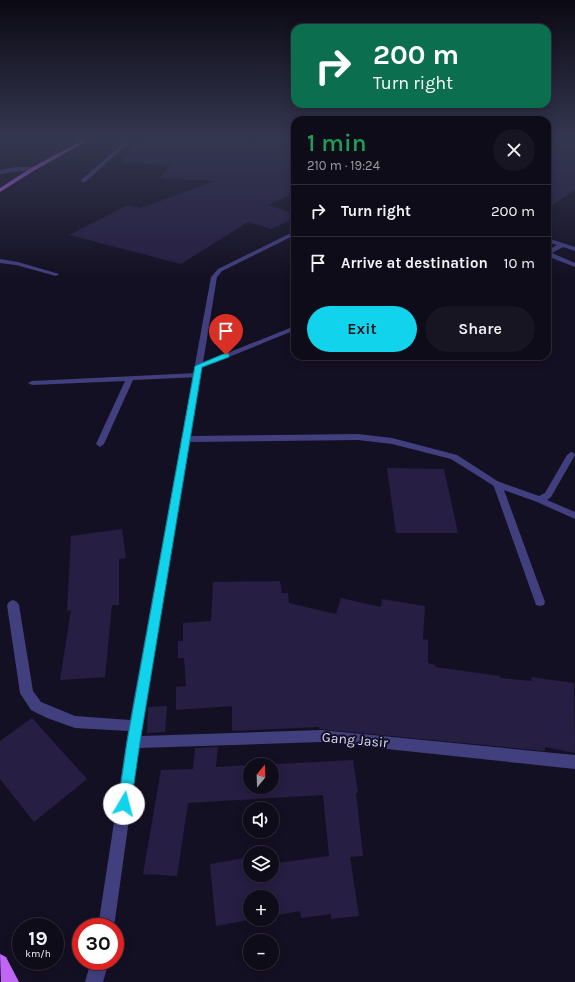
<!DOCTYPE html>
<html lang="en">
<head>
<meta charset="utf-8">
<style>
	:root { --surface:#0f0c1a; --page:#181523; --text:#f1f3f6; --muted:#9b9ba2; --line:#2f2c39; --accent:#11d4ec }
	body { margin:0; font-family:Karla,sans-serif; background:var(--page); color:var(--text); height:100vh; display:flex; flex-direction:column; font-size:15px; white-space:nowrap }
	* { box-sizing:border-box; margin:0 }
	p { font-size:13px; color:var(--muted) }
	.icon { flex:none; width:22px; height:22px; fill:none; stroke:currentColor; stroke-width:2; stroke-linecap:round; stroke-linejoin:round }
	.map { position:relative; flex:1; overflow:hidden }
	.panel { position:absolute; left:291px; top:116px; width:260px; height:244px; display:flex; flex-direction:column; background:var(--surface); border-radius:12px; box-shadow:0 2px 10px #0003,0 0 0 1px var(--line) }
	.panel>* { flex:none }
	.banner { position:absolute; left:291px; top:24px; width:260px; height:84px; border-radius:12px; box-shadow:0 2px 10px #0003,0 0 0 1px var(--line); background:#0b6e4f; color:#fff; overflow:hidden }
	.needle { width:26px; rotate:19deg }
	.tools { position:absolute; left:243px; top:758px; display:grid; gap:8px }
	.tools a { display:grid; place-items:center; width:36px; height:36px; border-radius:50%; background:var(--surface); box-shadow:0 2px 10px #0003,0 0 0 1px var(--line); font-size:20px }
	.speed { position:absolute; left:12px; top:918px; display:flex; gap:8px; font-size:20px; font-weight:700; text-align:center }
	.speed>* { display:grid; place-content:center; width:52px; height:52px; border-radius:50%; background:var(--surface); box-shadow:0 2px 10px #0003,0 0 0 1px var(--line); line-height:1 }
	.speed small { font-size:10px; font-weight:400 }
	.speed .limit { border:6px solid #d22; background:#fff; color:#111 }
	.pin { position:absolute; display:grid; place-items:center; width:34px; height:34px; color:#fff; margin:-41px -17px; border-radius:50% 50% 50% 0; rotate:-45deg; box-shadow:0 0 4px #0007 }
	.pin .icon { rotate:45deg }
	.me { position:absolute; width:44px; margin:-22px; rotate:8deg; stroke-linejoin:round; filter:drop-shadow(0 0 3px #0008) }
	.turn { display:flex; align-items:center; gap:14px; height:84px; padding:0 16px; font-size:18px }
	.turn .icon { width:52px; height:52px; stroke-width:2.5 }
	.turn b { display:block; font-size:28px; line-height:34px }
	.round { display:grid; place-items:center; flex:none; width:42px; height:42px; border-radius:21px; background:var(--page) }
	.headline { display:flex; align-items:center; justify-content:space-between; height:68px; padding:0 16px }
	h1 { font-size:24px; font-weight:600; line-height:30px; color:#1e9e55 }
	.button { display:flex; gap:8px; margin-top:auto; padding:8px 16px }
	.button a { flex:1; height:46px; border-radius:24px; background:var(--accent); color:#111; font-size:16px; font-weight:600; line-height:46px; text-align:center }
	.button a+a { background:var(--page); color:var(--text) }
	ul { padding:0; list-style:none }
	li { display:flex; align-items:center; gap:12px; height:52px; padding:0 16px; border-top:1px solid var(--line) }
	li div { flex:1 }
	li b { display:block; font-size:15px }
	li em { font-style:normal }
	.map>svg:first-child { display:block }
	.building { fill:#261e43 }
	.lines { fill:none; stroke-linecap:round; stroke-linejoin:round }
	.service { fill:#423f7f; fill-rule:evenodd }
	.minor { fill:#423f7f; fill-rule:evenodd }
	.primary { fill:#c065f4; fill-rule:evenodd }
	.route { fill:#11d4ec; stroke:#0b8a99 }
	.labels { text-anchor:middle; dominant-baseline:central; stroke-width:4; stroke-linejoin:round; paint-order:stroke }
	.near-street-label { font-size:14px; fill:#dad6fc; stroke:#141023 }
</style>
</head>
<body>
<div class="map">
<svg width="575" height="982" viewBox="0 0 575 982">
	<rect width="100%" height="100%" fill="#141023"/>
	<g class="building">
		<path d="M139,140H295V193L268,205L295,214V218L271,229L248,222L181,264L69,235L128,205L141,208L215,181L160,178L171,165L121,163Z"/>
		<path d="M566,140H575V190L547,209V151Z"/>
		<path d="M387,468L444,469L458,533H396Z"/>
		<path d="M122,529L126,558L119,559V605H112L105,677L60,680L71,610L67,611L71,536Z"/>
		<path d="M280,581L282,593H288L289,603L336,614L341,598L381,607L382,599L425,606L423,639L428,640V663L435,665V667L500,676V678L532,681L531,677L574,683L575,753L545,747V751L319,729V727L232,731V706L176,710V687L186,686L184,658H178V641H183V623L211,621L213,582Z"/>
		<path d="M167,706L165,732L147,733L148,707Z"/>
		<path d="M32,718L87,779L34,822L0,779V741Z"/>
		<path d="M218,747L216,767L250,765V787H272V765H259L353,760L358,793H356L363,856L350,857L359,916L331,919V914L301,918L300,911L272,916V897H250V919H253L216,926L210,864L250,857V875H272V854L276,853L277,863L329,856L323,795L188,803L177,876L143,874L161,770L193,769L195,748Z"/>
	</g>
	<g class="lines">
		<g class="service">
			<path d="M127,140H132L85,182H81V180Z"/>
			<path d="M0,259L18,262L59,274L56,276L16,265L0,263Z"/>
			<path d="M295,326V330L202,368H196L195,366Z"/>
			<path d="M197,373H200V377L133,380L104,444L100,447L96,444L125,381L32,385L28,383L32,381Z"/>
			<path d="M571,452L574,453L575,455L551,497L547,500L575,512V519L537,502L504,490L545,602L544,605L540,606L536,605L535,602L493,484L497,481L539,496L545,493L567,455Z"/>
		</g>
		<g class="minor">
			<path d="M16,167H33L36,169L0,174V170Z"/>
			<path d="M295,231V235L222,271L217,277L191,436L358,434L392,438L457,455L502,484L497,487L494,486L451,459L392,444L358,440L190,442L141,736L321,730L575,755V769L321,742L139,748L114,927H98L128,731L75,728L47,718L31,710L20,693L7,605L9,602L13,600L17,602L19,605L33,691L41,702L75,716L130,720L211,277L218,269Z"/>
			<path d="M547,238L575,247V251L563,247L552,253L575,263V267L547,256L548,250L557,245L547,242Z"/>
			<path d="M91,961H109L103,982H85Z"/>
		</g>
		<g class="primary">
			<path d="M83,140H89L35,170L0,192V188L31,168Z"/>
			<path d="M0,954L6,957L19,982H1Z"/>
		</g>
	</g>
	<linearGradient id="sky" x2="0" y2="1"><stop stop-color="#0b0913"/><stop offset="0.5" stop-color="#343750"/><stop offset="1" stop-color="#343750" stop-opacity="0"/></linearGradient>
	<rect width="575" height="278" fill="url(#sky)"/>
	<path class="route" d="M226,353L229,354V357L202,367L140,742L131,804L129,808L124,810L120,808L118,804L127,742L195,366Z"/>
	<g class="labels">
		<g class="near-street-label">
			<text transform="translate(355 740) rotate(5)">Gang Jasir</text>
		</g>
	</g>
</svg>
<div class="tools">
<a><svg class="needle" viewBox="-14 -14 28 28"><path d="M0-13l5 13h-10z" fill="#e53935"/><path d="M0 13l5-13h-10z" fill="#9b9ba2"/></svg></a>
<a><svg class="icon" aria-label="sound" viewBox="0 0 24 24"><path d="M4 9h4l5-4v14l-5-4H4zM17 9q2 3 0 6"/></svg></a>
<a><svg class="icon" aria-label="layers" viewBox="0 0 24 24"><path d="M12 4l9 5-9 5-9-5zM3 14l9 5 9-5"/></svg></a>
<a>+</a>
<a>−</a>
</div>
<div class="speed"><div>19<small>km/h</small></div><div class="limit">30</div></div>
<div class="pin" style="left:226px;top:355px;background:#d93025"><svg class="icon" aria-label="arrive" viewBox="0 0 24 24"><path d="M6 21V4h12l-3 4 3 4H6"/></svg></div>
<svg class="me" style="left:124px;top:804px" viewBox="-20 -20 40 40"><circle r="19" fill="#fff"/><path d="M0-13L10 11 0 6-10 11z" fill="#11d4ec"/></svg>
<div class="banner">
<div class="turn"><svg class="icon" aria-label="right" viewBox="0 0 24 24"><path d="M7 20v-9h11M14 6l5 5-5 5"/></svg><div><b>200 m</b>Turn right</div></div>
</div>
<section class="panel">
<div class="headline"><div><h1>1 min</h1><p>210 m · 19:24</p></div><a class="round"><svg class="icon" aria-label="close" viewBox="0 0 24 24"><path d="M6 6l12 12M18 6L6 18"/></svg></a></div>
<ul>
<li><svg class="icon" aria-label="right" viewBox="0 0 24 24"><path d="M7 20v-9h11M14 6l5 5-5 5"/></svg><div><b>Turn right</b></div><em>200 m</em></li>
<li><svg class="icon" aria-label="arrive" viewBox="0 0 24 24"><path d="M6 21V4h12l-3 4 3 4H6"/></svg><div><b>Arrive at destination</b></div><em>10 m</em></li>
</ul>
<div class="button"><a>Exit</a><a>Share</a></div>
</section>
</div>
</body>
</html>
